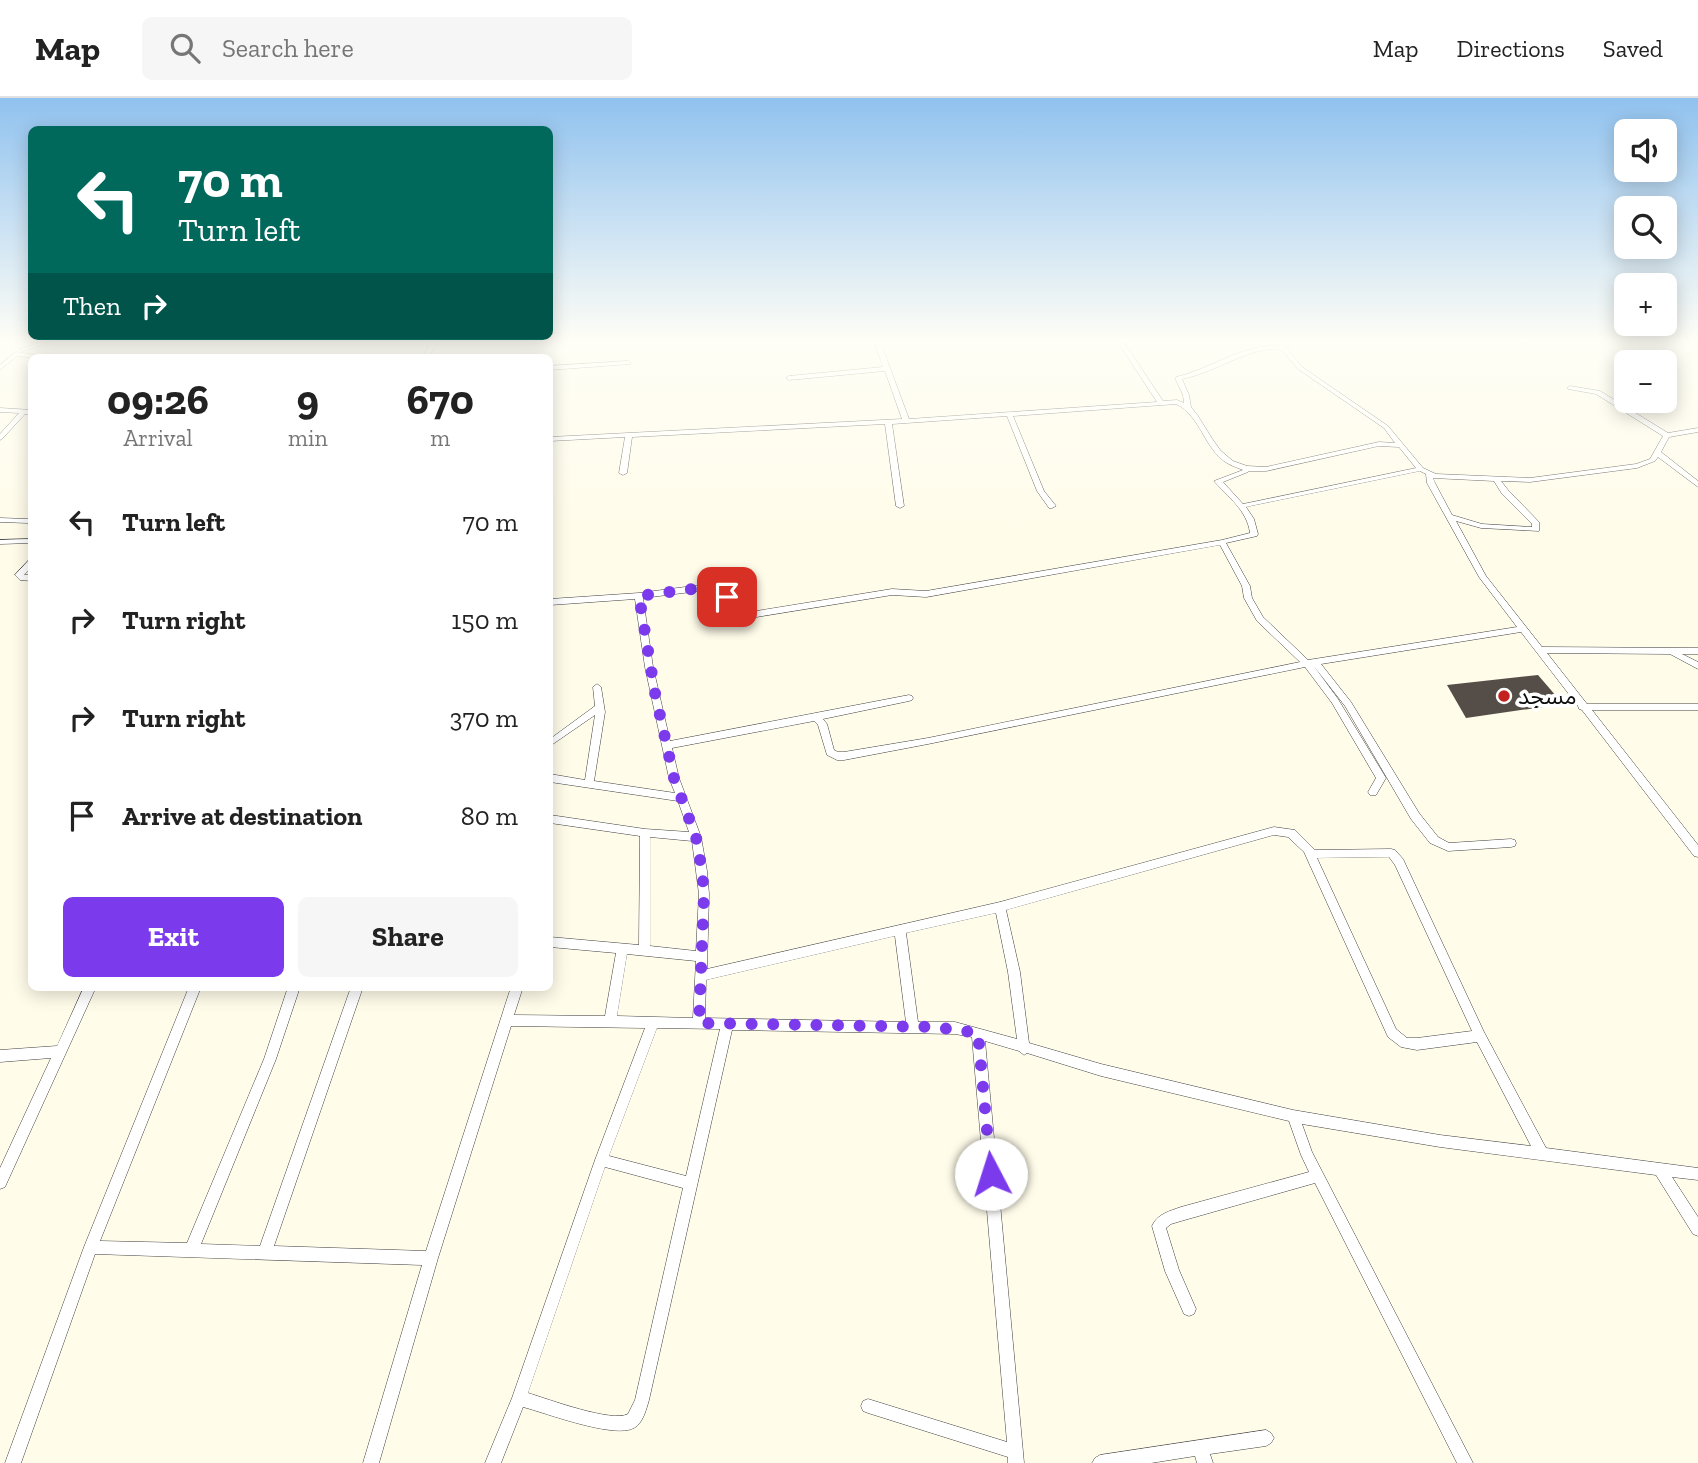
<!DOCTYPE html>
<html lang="en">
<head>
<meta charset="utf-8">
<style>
	:root { --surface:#fff; --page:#f6f6f6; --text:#222; --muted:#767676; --line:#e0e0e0; --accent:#7c3aed }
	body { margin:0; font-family:"Zilla Slab","Noto Sans Arabic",serif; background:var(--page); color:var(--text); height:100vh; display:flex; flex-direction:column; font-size:26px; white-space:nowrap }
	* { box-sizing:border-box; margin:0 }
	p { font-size:23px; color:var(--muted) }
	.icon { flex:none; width:38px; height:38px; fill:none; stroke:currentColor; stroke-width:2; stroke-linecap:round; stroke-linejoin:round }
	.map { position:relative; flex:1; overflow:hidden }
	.sheet { position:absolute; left:28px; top:256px; width:525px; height:637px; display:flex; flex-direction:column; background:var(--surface); border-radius:10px; box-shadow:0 4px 18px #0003 }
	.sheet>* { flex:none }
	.hud { position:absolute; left:28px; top:28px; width:525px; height:214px; border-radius:10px; box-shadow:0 4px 18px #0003; background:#00695c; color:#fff; overflow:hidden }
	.controls { position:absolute; left:1614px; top:21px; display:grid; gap:14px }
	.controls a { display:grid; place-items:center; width:63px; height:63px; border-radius:10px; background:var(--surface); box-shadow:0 4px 18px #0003; font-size:35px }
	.pin { position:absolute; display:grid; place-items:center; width:60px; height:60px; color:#fff; margin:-30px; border-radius:14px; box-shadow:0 4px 10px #0006 }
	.me { position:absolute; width:77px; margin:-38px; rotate:355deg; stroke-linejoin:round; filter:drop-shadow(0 0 5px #0008) }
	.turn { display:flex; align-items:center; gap:24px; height:147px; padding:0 35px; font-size:32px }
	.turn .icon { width:91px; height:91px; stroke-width:2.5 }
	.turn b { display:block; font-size:49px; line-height:60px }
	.then { display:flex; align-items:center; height:66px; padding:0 35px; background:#0003; gap:14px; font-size:26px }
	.eta { display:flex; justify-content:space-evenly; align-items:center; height:119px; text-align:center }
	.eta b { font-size:42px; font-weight:700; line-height:49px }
	.button { display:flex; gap:14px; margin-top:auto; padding:14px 35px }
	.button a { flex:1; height:80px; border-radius:10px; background:var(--accent); color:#fff; font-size:28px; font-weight:700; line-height:80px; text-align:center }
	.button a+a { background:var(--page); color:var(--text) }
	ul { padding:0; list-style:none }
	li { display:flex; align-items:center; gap:21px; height:98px; padding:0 35px }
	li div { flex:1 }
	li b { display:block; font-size:26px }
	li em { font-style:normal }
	header { display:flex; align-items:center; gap:42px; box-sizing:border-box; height:98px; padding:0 35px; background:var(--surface); border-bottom:2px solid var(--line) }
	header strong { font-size:33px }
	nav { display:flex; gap:38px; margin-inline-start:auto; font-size:24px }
	.search { width:490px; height:63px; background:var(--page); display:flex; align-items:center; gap:18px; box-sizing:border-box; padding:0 24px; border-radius:10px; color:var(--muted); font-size:26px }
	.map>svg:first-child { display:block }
	.building { fill:#554d47 }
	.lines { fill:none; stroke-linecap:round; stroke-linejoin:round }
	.street-casing { stroke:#3e3e3e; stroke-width:1 }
	.street { fill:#fff; fill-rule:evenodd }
	.route { stroke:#7c3aed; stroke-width:12; stroke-dasharray:0 21.6 }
	.poi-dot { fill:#c2211d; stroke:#fff; stroke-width:2.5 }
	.labels { text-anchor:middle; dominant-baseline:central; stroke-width:7; stroke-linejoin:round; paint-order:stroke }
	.poi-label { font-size:23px; fill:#0b0b0b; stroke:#fff; text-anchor:start }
</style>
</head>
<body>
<header>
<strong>Map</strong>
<div class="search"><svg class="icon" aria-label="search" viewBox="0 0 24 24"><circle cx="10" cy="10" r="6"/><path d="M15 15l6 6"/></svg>Search here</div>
<nav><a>Map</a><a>Directions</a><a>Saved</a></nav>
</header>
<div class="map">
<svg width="1698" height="1365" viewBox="0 0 1698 1365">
	<rect width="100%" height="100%" fill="#fffcea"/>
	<path class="building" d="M1538,577L1563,606L1466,620L1447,587Z"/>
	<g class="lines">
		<defs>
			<g id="street">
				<path d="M47,243H57L22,253L19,251Z"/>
				<path d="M431,243H437L429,259H423Z"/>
				<path d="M874,243H880L909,321L1157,304L1117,243H1123L1163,303L1177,302L1184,305L1183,297L1175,280L1176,279C1211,271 1242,246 1279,248L1275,243H1281L1302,269L1388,328L1423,370L1436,376L1530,380L1636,366L1650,361L1663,338L1596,296L1568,291L1567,290L1570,288L1600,293L1668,335L1698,330V334L1669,339L1661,354L1698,383V389L1658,359L1655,363L1637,370L1530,384L1501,383L1508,392L1539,424V433L1481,430L1456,423L1486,478L1542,549L1698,550V556H1682L1698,564V571L1670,556L1547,555L1587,606H1698V612H1592L1698,747V759L1694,758L1582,612L1579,611L1578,608L1521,534L1321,566L1351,604L1419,715L1438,739L1449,745L1511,741L1515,742L1516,745L1515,748L1511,749L1448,753L1430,745L1411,721L1345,608L1313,567L1338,601L1386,680L1376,697H1370L1368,694L1376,680L1332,605L1305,569L928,646L844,662H837L827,657L818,627L814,623L672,650L679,680L701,739L707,773L709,796L707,871L1000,804L1274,729L1295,732L1315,752L1391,751L1395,752L1403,761L1484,934L1546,1050L1698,1070V1082L1672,1079L1698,1119V1138L1693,1136L1656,1077L1440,1049L1302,1026L1312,1054L1473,1365H1457L1315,1085L1181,1123L1171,1126L1166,1130L1179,1172L1196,1211L1194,1216L1189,1218L1184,1216L1165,1173L1152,1128C1157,1116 1170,1113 1181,1109L1309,1074L1301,1057L1289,1023L1101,978L1027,955L1024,957L1019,953L985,943L1024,1365H1008V1359L868,1315L863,1313L861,1308L863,1303L868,1301L1007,1344L972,939L955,936L732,932L649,1302C646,1312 643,1325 634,1330C614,1341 546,1315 523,1309L501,1365H485L512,1300L595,1062L645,930L511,928L438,1160L379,1365H363L422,1167L95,1156L21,1365H5L84,1149L189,889H201L100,1143L187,1145L264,961L288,889H300L276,961L201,1146L260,1148L351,889H363L274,1148L426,1153L511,889H523L514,917L605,918L616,855L550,849V839L639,847L640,738L550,725V717L645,731L689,734L678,703L550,684V676L585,682L595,617L550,648V641L595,608L593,589L597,586L601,589L605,614L594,683L675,695L669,680L645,569L635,501L550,507V501L639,495L716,485L728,490L736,515L738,516L892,491L926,493L1222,442L1250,435C1247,412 1228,399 1214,383L1243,372C1238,370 1232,368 1227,365C1204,351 1201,318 1176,306L1013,318L1044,393L1056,408L1052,410H1049L1037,393L1007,318L892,326L904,408L900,410L896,408L885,326L632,339L627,375L623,377L619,375L625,339L550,343V339L902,321L885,273L789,282L786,280L789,278L883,269ZM1269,251L1282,252L1298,271L1384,330L1395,345L1379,344L1266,369L1247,368L1233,363L1221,353L1213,342L1198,318L1191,309L1189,297L1182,281C1212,275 1238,256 1269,251ZM1379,348L1399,349L1416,370L1243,406L1223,384L1248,374L1249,373H1266ZM1420,373L1426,376L1427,385L1479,479L1517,529L1308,562L1263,519L1252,500L1250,488L1226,445L1257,438L1258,436L1254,421L1246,409ZM1433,380L1494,383L1502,396L1532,426V429L1482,426L1452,417L1435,385ZM1220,447L1242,488L1244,500L1257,523L1300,564L928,640L844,654H838L834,652L827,626L823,621L909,603L912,602L913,600L912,598L909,597L670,643L653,569L643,500L715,491L721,493L729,519L738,522L892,497L926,499ZM1274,737L1288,739L1304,754L1388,939L1401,949L1417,952L1477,944L1531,1048L1440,1037L1293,1012L1101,966L1029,945L1020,874L1006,812ZM650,739L692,743L699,796L696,853L650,848ZM1389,759L1395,767L1472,933L1417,940H1407L1396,931L1317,760ZM996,815L1008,874L1017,941L955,924H918L906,835ZM895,838L906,924L705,920L706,882ZM627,856L696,863L693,920L617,918ZM657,930L720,931L686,1078L609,1058ZM605,1069L683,1090L635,1302L628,1316C612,1325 548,1301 528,1295Z"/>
				<path d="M16,254L38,257L41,259L32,260L17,258L0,272V267Z"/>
				<path d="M628,263L630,264V266L550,272V268Z"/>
				<path d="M0,310L32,312V316H25L2,341L0,342V336L19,315L0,314Z"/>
				<path d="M0,420L28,421L32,423L28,425L0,424Z"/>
				<path d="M32,441V445L0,446V442Z"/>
				<path d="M29,462H32V469L24,477H32V483L20,482L15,477Z"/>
				<path d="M84,889H96L5,1089L0,1091V1070L51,960L0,964V952L57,948Z"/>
				<path d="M1266,1332L1271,1335L1274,1340L1271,1345L1266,1348L1210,1356L1213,1365H1197L1195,1358L1151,1365H1092L1095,1360L1100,1357Z"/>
			</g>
		</defs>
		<use href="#street" class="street-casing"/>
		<use href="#street" class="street"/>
	</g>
	<linearGradient id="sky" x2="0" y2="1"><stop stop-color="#90c2ef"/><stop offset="0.56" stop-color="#fffef6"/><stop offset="1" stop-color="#fffef6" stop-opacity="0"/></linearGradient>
	<rect width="1698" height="434" fill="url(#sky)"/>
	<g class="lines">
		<path class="route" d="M727,499L723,489L716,488L639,498L655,595L674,680L696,739L702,773L704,796L699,925L934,929L978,935L991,1076"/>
	</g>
	<circle class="poi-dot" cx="1504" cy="598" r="7"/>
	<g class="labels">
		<g class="poi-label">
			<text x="1518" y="598">مسجد</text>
		</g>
	</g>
</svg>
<div class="controls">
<a><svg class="icon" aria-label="sound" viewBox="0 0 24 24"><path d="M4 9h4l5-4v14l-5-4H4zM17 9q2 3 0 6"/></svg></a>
<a><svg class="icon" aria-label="search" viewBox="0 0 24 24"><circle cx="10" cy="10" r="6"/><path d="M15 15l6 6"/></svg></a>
<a>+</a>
<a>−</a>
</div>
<div class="pin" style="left:727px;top:499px;background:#d93025"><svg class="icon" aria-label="arrive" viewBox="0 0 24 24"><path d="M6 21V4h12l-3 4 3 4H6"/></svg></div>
<svg class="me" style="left:991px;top:1076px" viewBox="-20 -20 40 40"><circle r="19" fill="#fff"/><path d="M0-13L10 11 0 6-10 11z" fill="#7c3aed"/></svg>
<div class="hud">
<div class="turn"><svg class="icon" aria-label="left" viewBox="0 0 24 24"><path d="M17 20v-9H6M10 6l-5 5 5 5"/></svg><div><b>70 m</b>Turn left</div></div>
<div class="then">Then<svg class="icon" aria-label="right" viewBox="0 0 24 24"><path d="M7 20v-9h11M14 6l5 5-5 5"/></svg></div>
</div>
<section class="sheet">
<div class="eta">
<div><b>09:26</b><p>Arrival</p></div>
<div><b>9</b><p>min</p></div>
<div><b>670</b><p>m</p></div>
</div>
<ul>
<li><svg class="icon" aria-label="left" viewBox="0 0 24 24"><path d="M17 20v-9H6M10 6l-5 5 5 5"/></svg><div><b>Turn left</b></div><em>70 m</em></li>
<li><svg class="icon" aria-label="right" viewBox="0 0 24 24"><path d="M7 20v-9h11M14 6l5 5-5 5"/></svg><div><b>Turn right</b></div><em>150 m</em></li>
<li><svg class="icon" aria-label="right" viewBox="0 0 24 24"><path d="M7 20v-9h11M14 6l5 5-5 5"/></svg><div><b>Turn right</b></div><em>370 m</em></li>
<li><svg class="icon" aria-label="arrive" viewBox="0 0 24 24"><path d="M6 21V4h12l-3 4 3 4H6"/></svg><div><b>Arrive at destination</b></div><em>80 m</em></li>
</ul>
<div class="button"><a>Exit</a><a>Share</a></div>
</section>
</div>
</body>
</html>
